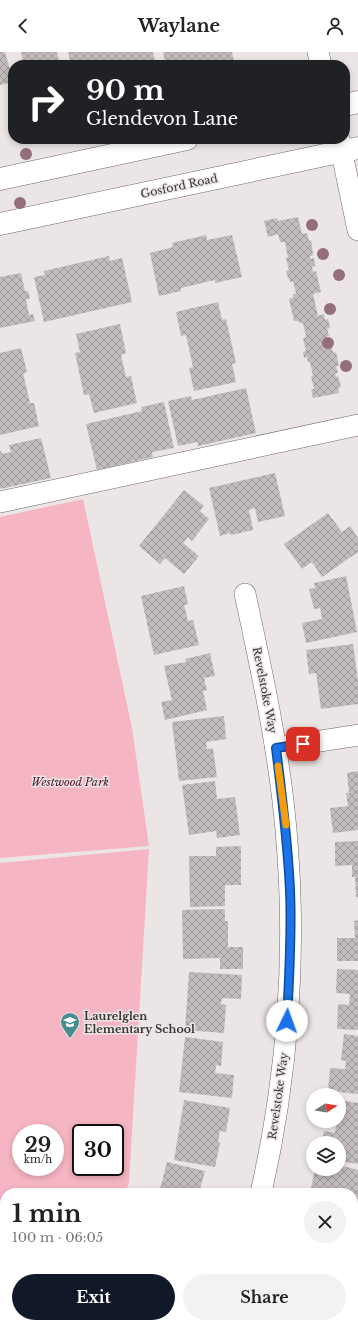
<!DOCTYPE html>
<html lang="en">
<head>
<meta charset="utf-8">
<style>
	:root { --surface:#fff; --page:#f2f2f2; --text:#222; --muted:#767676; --accent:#111827 }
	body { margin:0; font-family:"Libre Baskerville",serif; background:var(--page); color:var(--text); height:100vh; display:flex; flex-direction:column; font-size:15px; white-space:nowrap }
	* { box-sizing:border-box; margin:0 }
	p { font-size:13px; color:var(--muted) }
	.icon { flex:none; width:22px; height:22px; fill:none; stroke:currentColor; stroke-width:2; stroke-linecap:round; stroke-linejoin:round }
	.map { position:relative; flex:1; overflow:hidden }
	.details { position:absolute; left:0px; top:1136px; width:358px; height:140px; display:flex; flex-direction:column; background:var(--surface); border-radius:16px 16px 0 0; box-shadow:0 2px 6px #0003 }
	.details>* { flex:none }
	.guide { position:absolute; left:8px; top:8px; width:342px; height:84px; border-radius:16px; box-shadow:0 2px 6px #0003; background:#202124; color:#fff; overflow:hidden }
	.needle { width:26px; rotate:78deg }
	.fabs { position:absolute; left:306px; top:1036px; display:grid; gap:8px }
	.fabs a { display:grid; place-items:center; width:40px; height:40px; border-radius:50%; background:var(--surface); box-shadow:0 2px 6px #0003; font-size:20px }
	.speed { position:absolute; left:12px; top:1072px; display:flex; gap:8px; font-size:20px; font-weight:700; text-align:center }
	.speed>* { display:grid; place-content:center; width:52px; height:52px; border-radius:50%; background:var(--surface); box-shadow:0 2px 6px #0003; line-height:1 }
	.speed small { font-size:10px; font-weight:400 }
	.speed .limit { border:2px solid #111; border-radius:6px; background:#fff; color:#111 }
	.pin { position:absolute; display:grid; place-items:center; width:34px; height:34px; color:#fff; margin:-17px; border-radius:8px; box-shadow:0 2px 6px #0006 }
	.me { position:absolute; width:44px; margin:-22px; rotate:3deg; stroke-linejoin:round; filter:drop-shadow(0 0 3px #0008) }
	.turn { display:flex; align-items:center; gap:14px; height:84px; padding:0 12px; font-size:18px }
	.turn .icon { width:52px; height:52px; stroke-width:2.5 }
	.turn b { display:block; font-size:28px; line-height:34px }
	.round { display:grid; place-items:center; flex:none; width:42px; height:42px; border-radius:21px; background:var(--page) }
	.summary { display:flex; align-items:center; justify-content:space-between; height:68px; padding:0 12px }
	h1 { font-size:24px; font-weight:700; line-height:30px }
	.action { display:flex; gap:8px; margin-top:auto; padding:8px 12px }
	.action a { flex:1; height:46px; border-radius:24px; background:var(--accent); color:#fff; font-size:16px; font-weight:700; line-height:46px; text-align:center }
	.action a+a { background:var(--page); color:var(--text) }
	header { display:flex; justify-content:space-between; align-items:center; height:52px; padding:0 12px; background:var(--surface); font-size:18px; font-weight:700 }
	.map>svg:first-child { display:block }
	.park { fill:#f6b5c2; fill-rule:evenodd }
	.building { fill:url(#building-cross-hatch) }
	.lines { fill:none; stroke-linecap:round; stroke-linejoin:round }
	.minor-casing { stroke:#6d6768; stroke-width:22 }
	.major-casing { stroke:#6d6768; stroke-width:23 }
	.minor { stroke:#fff; stroke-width:21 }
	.major { stroke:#fff; stroke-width:22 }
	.tree { fill:#956e7b }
	.route-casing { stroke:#114b97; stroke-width:10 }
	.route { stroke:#1a73e8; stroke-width:7 }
	.slow { stroke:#f59e0b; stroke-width:7 }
	.labels { text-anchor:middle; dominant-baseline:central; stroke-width:3; stroke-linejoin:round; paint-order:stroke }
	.street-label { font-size:11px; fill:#373434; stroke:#ece5e6 }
	.park-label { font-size:11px; font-style:italic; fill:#4e0d24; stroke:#ece5e6 }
	.poi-label { font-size:11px; font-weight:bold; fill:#373434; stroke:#ece5e6; text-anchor:start }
</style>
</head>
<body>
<header><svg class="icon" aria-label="back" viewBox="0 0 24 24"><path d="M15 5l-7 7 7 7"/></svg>Waylane<svg class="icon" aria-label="person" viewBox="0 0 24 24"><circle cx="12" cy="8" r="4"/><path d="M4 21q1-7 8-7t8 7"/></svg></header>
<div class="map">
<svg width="358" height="1276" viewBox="0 0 358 1276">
	<defs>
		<pattern id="building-cross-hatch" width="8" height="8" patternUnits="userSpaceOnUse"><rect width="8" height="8" fill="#c3bcbd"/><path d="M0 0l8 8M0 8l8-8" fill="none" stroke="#9f9a9a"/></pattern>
	</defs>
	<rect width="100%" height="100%" fill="#ece5e6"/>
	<g class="park">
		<path d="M83,447L132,676L149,794L0,806V465Z"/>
		<path d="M149,797L129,1130L125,1141H5V1171L0,1169V811ZM21,1081H55V1115H21ZM81,1081H115V1115H81Z"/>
	</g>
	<g class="building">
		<path d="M0,0H5L13,28V30L0,33Z"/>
		<path d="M21,0H57L59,9H56L57,13H24Z"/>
		<path d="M68,0H153L156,13H71Z"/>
		<path d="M163,0H232L235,13H166Z"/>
		<path d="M298,165L302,182L307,181L309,189L311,188L313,203L310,204V207L314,206L315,214L312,215L313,220L316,219L321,240L313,242L318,264L324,262L325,268L328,267L330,276L327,277L329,284H327L329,296H332L333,301L336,300L339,314H336L338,321H335L336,325L338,324L341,335L338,336L339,341L313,346L311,337H314L311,324H313L310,310H308L307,305L304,306L303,300L306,299L303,286L306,285L303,271H299V269H294L289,247L294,245L293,242H296L293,229L290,230L289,226H288L286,219L289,218L286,206H288L285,190H280L278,182L268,185L264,169L277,166L278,169Z"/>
		<path d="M206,183L207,188L232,183L242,225L215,231V228L181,236V239L159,244L150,201L173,195L172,191Z"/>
		<path d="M109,204L110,209L122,206L132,250L44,270L34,225L45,223L44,219Z"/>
		<path d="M21,221L25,239H28L30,247H26L29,263L33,262L35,269L0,276V225Z"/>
		<path d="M218,250L222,268L226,267L236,311L232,312L236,330L194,339L189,316L193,315L186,283L181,284L176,260Z"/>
		<path d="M120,272L126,301L121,303L126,325L131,324L137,351L94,361L89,342L84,343L75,301L80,300L76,282Z"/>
		<path d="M21,296L27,320L23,321L30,351H34L39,374L0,383V301Z"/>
		<path d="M246,336L256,381L198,394L197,390L178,394L168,349L191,344L192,348Z"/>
		<path d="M164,350L174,396L152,400L153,405L97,418L86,372L142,359L141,355Z"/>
		<path d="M41,386L51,426L0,437V398L2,402L11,400L9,393Z"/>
		<path d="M275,421L285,464L258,470L255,456L249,458L253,478L231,483L230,481L220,484L209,436Z"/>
		<path d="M184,438L204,454L200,459L209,467L192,489L188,485L183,491L199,504L184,522L165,506L160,512L139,494Z"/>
		<path d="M328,461L342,480L350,474L358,486V500L322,525L312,510L302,517L284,492Z"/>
		<path d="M346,524L357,580L306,591L302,571L322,567L320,556L314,557L309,537L315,536L314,531Z"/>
		<path d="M184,534L188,552L184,553L188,569L193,568L199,593L154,603L141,544Z"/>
		<path d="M353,592L358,629V652L321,657L316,621L309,622L306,598Z"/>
		<path d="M210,601L215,624L204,626L207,638L203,639L207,658L165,668L161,650L172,648L164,614L186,610L185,607Z"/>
		<path d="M224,664L226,687L206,690L207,697L213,696L217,725L179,729L172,670Z"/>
		<path d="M358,719V778L333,781L330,756L348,754L346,741H349L347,721Z"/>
		<path d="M215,729L217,747L235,745L240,783L217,786L216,779L189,783L182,733Z"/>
		<path d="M358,789V845H356L355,825H352V813L335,814V790Z"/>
		<path d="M241,794V833H225V854L190,855L189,804H216V795Z"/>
		<path d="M225,857V869H228V895H243V917H220V906L183,907L182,858Z"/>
		<path d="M358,868V909H337V886H355L354,869Z"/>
		<path d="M337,917L358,918V978L337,977L338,952L349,953L350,942L336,941Z"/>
		<path d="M189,920L242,923L241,947L222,946L221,952L226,953L224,981L185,978Z"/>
		<path d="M344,982L358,984V1042L328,1039L330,1016L345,1017L346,1009L341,1008Z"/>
		<path d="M185,985L223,990L221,1014L216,1013L215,1021L234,1023L232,1046L179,1040Z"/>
		<path d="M184,1048L230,1056L226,1080L220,1079L218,1090L220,1091L215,1115L174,1108Z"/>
		<path d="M339,1048L358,1051V1112L339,1109V1091H322L324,1079L335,1081L336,1073L319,1069H339Z"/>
		<path d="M167,1110L205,1119L199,1141H159Z"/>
		<path d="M339,1113L358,1118V1170L353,1169V1141H310L315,1117H339Z"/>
		<path d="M121,1271H162L161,1275L164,1276H119Z"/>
		<path d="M288,1271H323L321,1276H286Z"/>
	</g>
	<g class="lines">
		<defs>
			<g id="minor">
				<path d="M318,0L321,13"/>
				<path d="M339,87L358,178"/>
				<path d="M0,450L358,373"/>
				<path d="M245,542C262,620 279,698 286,778C297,900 288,1022 261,1141"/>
				<path d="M276,696L358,683"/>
				<path d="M221,1276L223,1271"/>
			</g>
			<g id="major">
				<path d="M345,53L358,50"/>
				<path d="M0,127L187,87"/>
				<path d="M0,172L358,96"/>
			</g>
		</defs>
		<use href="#minor" class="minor-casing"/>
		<use href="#major" class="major-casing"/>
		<use href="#minor" class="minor"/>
		<use href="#major" class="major"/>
	</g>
	<g class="tree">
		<circle cx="26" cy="102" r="6"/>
		<circle cx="20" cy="151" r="6"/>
		<circle cx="312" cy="173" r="6"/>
		<circle cx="323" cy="202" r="6"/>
		<circle cx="339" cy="223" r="6"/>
		<circle cx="330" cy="257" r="6"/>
		<circle cx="328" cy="291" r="6"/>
		<circle cx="346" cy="314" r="6"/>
	</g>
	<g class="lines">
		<defs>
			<path id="route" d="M287,969C289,926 292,882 290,839C288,791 282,744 276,696L303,692"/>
		</defs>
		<use href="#route" class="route-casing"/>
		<use href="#route" class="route"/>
		<path class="slow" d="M278,714L286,773"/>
	</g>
	<defs>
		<symbol id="school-pin" viewBox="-11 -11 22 30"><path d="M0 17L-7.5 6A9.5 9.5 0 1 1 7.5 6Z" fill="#458d8e" stroke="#ece5e6"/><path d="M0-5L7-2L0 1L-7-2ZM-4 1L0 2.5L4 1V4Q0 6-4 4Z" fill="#fff"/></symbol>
	</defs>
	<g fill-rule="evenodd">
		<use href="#school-pin" x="59" y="959" width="22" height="30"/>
	</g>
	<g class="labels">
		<g class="street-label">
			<text transform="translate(179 134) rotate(-12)">Gosford Road</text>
			<text transform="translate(265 638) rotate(79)">Revelstoke Way</text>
			<text transform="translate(278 1044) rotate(-82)">Revelstoke Way</text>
		</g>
		<g class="park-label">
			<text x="70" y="730">Westwood Park</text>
		</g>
		<g class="poi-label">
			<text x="84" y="964">Laurelglen<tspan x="84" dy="13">Elementary School</tspan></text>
		</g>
	</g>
</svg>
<div class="fabs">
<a><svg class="needle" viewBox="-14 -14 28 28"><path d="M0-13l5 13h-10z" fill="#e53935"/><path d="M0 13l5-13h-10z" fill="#767676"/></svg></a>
<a><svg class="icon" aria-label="layers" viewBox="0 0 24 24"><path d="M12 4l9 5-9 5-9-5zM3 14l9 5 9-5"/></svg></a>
</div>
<div class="speed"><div>29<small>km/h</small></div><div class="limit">30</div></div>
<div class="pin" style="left:303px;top:692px;background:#d93025"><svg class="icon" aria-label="arrive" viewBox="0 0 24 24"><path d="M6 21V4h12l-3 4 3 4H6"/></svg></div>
<svg class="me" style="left:287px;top:969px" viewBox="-20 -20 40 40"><circle r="19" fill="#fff"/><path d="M0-13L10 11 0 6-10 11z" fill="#1a73e8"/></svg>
<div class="guide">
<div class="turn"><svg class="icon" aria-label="right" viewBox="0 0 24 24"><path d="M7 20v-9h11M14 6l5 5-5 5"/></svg><div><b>90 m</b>Glendevon Lane</div></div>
</div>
<section class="details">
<div class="summary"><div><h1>1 min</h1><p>100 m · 06:05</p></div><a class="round"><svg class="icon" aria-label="close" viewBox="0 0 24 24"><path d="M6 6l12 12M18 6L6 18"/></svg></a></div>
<div class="action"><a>Exit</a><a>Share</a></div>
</section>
</div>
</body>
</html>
